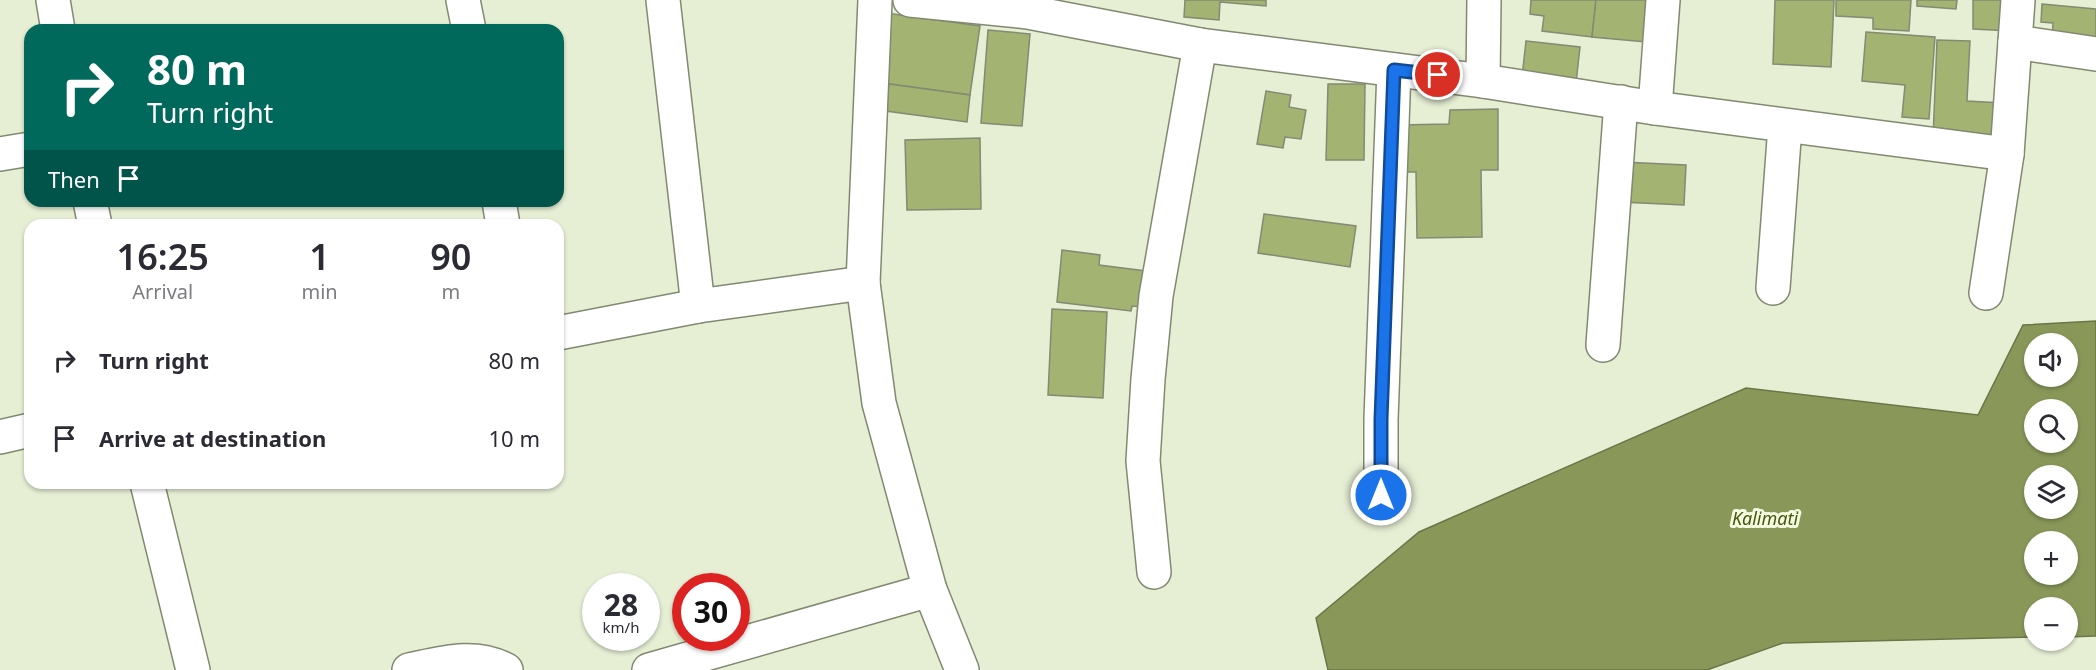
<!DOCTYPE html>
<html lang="en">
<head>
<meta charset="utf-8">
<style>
	:root { --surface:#fff; --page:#f7f7f7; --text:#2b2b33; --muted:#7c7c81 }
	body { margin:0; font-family:"Noto Sans",sans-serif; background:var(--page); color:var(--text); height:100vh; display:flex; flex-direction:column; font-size:22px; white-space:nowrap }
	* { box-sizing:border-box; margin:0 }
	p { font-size:20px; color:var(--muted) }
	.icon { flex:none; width:33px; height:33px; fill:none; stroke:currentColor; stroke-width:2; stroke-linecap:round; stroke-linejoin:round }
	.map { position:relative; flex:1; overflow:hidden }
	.drawer { position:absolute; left:24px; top:219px; width:540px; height:270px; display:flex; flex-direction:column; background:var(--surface); border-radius:18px; box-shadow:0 2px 4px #0004 }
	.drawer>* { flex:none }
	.banner { position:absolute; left:24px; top:24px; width:540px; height:183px; border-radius:18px; box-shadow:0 2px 4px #0004; background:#00695c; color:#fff; overflow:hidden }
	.buttons { position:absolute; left:2024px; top:333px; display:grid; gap:12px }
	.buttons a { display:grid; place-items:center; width:54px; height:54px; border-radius:50%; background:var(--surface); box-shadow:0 2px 4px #0004; font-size:30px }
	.speed { position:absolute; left:582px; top:573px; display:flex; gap:12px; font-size:30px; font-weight:700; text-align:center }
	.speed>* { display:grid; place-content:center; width:78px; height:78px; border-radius:50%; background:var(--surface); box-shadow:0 2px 4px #0004; line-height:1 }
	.speed small { font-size:15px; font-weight:400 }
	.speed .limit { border:9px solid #d22; background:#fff; color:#111 }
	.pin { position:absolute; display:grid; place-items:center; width:51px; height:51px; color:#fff; margin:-26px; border:3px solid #fff; border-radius:50%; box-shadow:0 2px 6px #0007 }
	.me { position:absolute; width:66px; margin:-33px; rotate:0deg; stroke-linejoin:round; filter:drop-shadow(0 0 4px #0008) }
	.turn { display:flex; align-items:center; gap:21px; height:126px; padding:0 24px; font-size:27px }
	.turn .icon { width:78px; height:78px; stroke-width:2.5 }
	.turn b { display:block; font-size:42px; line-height:51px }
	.then { display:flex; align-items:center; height:57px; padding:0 24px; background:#0003; gap:12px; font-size:22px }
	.eta { display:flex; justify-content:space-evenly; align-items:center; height:102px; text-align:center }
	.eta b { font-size:36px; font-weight:600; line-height:42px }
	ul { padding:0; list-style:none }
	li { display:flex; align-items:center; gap:18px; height:78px; padding:0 24px }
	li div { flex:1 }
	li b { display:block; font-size:22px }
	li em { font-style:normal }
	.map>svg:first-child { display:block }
	.water { fill:#899859; stroke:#6a7647; stroke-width:1.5; fill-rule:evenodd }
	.building { fill:#a2b372; stroke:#848a73; stroke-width:1.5 }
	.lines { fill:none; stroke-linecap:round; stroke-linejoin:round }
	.minor-casing { stroke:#828971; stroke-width:36 }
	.minor { stroke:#fff; stroke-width:33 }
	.route-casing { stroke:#114b97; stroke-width:15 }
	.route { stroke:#1a73e8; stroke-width:10 }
	.labels { text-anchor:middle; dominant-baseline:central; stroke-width:6; stroke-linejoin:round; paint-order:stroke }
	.water-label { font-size:18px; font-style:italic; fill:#48560c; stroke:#f4fbe1 }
</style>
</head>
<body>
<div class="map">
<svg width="2096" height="670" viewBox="0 0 2096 670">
	<rect width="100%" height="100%" fill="#e6eed4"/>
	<path class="water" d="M2096,321V636L2067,637V608H2034V637L1783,643L1707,670H1328L1316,618L1419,532L1746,388L1978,415L2023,325ZM2034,344H2067V376H2034ZM2034,410H2067V442H2034ZM2034,476H2067V508H2034ZM2034,542H2067V574H2034Z"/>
	<g class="building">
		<path d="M1185,0H1266V6L1220,2L1219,20L1184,17Z"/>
		<path d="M1531,0H1596L1592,37L1542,31L1544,16L1530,14Z"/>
		<path d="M1596,0H1650L1646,42L1592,37Z"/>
		<path d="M1775,0H1834L1831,67L1773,64Z"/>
		<path d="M1836,0H1911L1909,31L1873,29V18L1836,16Z"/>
		<path d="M1917,0H1957L1956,9L1917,6Z"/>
		<path d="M1973,0H2012L2011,31L1973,29Z"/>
		<path d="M2042,4L2096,9V43L2052,39L2053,23L2041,22Z"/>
		<path d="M886,13L980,26L970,95L876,82Z"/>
		<path d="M988,30L1030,34L1022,126L981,123Z"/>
		<path d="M1866,32L1935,37L1929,119L1902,117L1905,85L1862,81Z"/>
		<path d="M1937,40L1970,41L1967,101L2002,103L2000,142L1933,139Z"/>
		<path d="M1526,41L1580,47L1576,83L1522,77Z"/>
		<path d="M889,84L970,95L967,122L886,111Z"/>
		<path d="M1328,84H1365L1364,160H1326Z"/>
		<path d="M1266,91L1291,95L1289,107L1306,110L1301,139L1285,137L1283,148L1257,144Z"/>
		<path d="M1498,109V170H1481L1482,237L1417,238L1416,172H1398L1397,125L1449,124L1450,110Z"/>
		<path d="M980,138L981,209L907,210L905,140Z"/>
		<path d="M1622,162L1686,165L1684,205L1620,202Z"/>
		<path d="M1264,214L1356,226L1350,267L1258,253Z"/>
		<path d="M1062,250L1100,255L1099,265L1146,271L1143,307L1132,306L1131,311L1057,302Z"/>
		<path d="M1052,309L1107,312L1103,398L1048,395Z"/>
	</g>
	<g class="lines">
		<defs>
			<g id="minor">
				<path d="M53,0L58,30"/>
				<path d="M463,0L469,30"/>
				<path d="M663,0L698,306"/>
				<path d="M875,0L863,283L879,403L930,590L962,670"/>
				<path d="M910,0L1028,12L1200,45L1483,81L1655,108L2007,154"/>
				<path d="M2015,42L2096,54"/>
				<path d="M1483,81L1484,0"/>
				<path d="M1655,108L1663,0"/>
				<path d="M0,154L30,149"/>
				<path d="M90,201L95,225"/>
				<path d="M499,201L503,225"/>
				<path d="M1773,288L1785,126"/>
				<path d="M1986,293L2007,154L2018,0"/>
				<path d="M558,333L698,306L863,283"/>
				<path d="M1603,345L1621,102"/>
				<path d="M0,437L30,430"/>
				<path d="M147,483L193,670"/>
				<path d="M1381,495V419L1394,70"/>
				<path d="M1154,572L1143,461L1148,379L1156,296L1200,45"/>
				<path d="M409,670C442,663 475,653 506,670"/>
				<path d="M649,670L930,590"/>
			</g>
		</defs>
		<use href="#minor" class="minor-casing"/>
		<use href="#minor" class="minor"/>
	</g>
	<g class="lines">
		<defs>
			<path id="route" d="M1381,495V419L1394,70L1438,75"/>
		</defs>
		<use href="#route" class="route-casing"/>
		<use href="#route" class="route"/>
	</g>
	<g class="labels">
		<g class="water-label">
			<text x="1765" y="518">Kalimati</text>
		</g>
	</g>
</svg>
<div class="buttons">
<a><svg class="icon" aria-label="sound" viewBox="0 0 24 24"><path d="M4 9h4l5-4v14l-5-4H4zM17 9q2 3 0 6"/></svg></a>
<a><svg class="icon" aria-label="search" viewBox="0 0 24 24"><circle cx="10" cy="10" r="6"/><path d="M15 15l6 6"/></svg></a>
<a><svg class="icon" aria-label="layers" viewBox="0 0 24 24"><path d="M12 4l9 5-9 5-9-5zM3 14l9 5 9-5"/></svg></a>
<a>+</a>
<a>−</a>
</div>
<div class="speed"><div>28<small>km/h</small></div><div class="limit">30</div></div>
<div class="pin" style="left:1438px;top:75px;background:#d93025"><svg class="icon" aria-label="arrive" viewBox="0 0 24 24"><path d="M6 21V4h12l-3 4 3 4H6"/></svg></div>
<svg class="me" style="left:1381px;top:495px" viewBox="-20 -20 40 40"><circle r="17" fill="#1a73e8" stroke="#fff" stroke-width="3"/><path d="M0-11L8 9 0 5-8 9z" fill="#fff"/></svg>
<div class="banner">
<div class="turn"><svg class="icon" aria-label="right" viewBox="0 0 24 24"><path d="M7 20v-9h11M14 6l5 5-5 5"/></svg><div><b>80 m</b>Turn right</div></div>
<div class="then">Then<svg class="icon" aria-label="arrive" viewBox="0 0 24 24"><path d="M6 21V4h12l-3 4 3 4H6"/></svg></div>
</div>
<section class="drawer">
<div class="eta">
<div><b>16:25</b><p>Arrival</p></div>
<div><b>1</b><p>min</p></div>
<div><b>90</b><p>m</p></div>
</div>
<ul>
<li><svg class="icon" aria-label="right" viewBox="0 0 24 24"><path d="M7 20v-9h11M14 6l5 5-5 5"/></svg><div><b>Turn right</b></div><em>80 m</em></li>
<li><svg class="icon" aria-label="arrive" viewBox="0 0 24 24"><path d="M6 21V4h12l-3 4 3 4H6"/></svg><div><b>Arrive at destination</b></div><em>10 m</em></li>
</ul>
</section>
</div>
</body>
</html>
